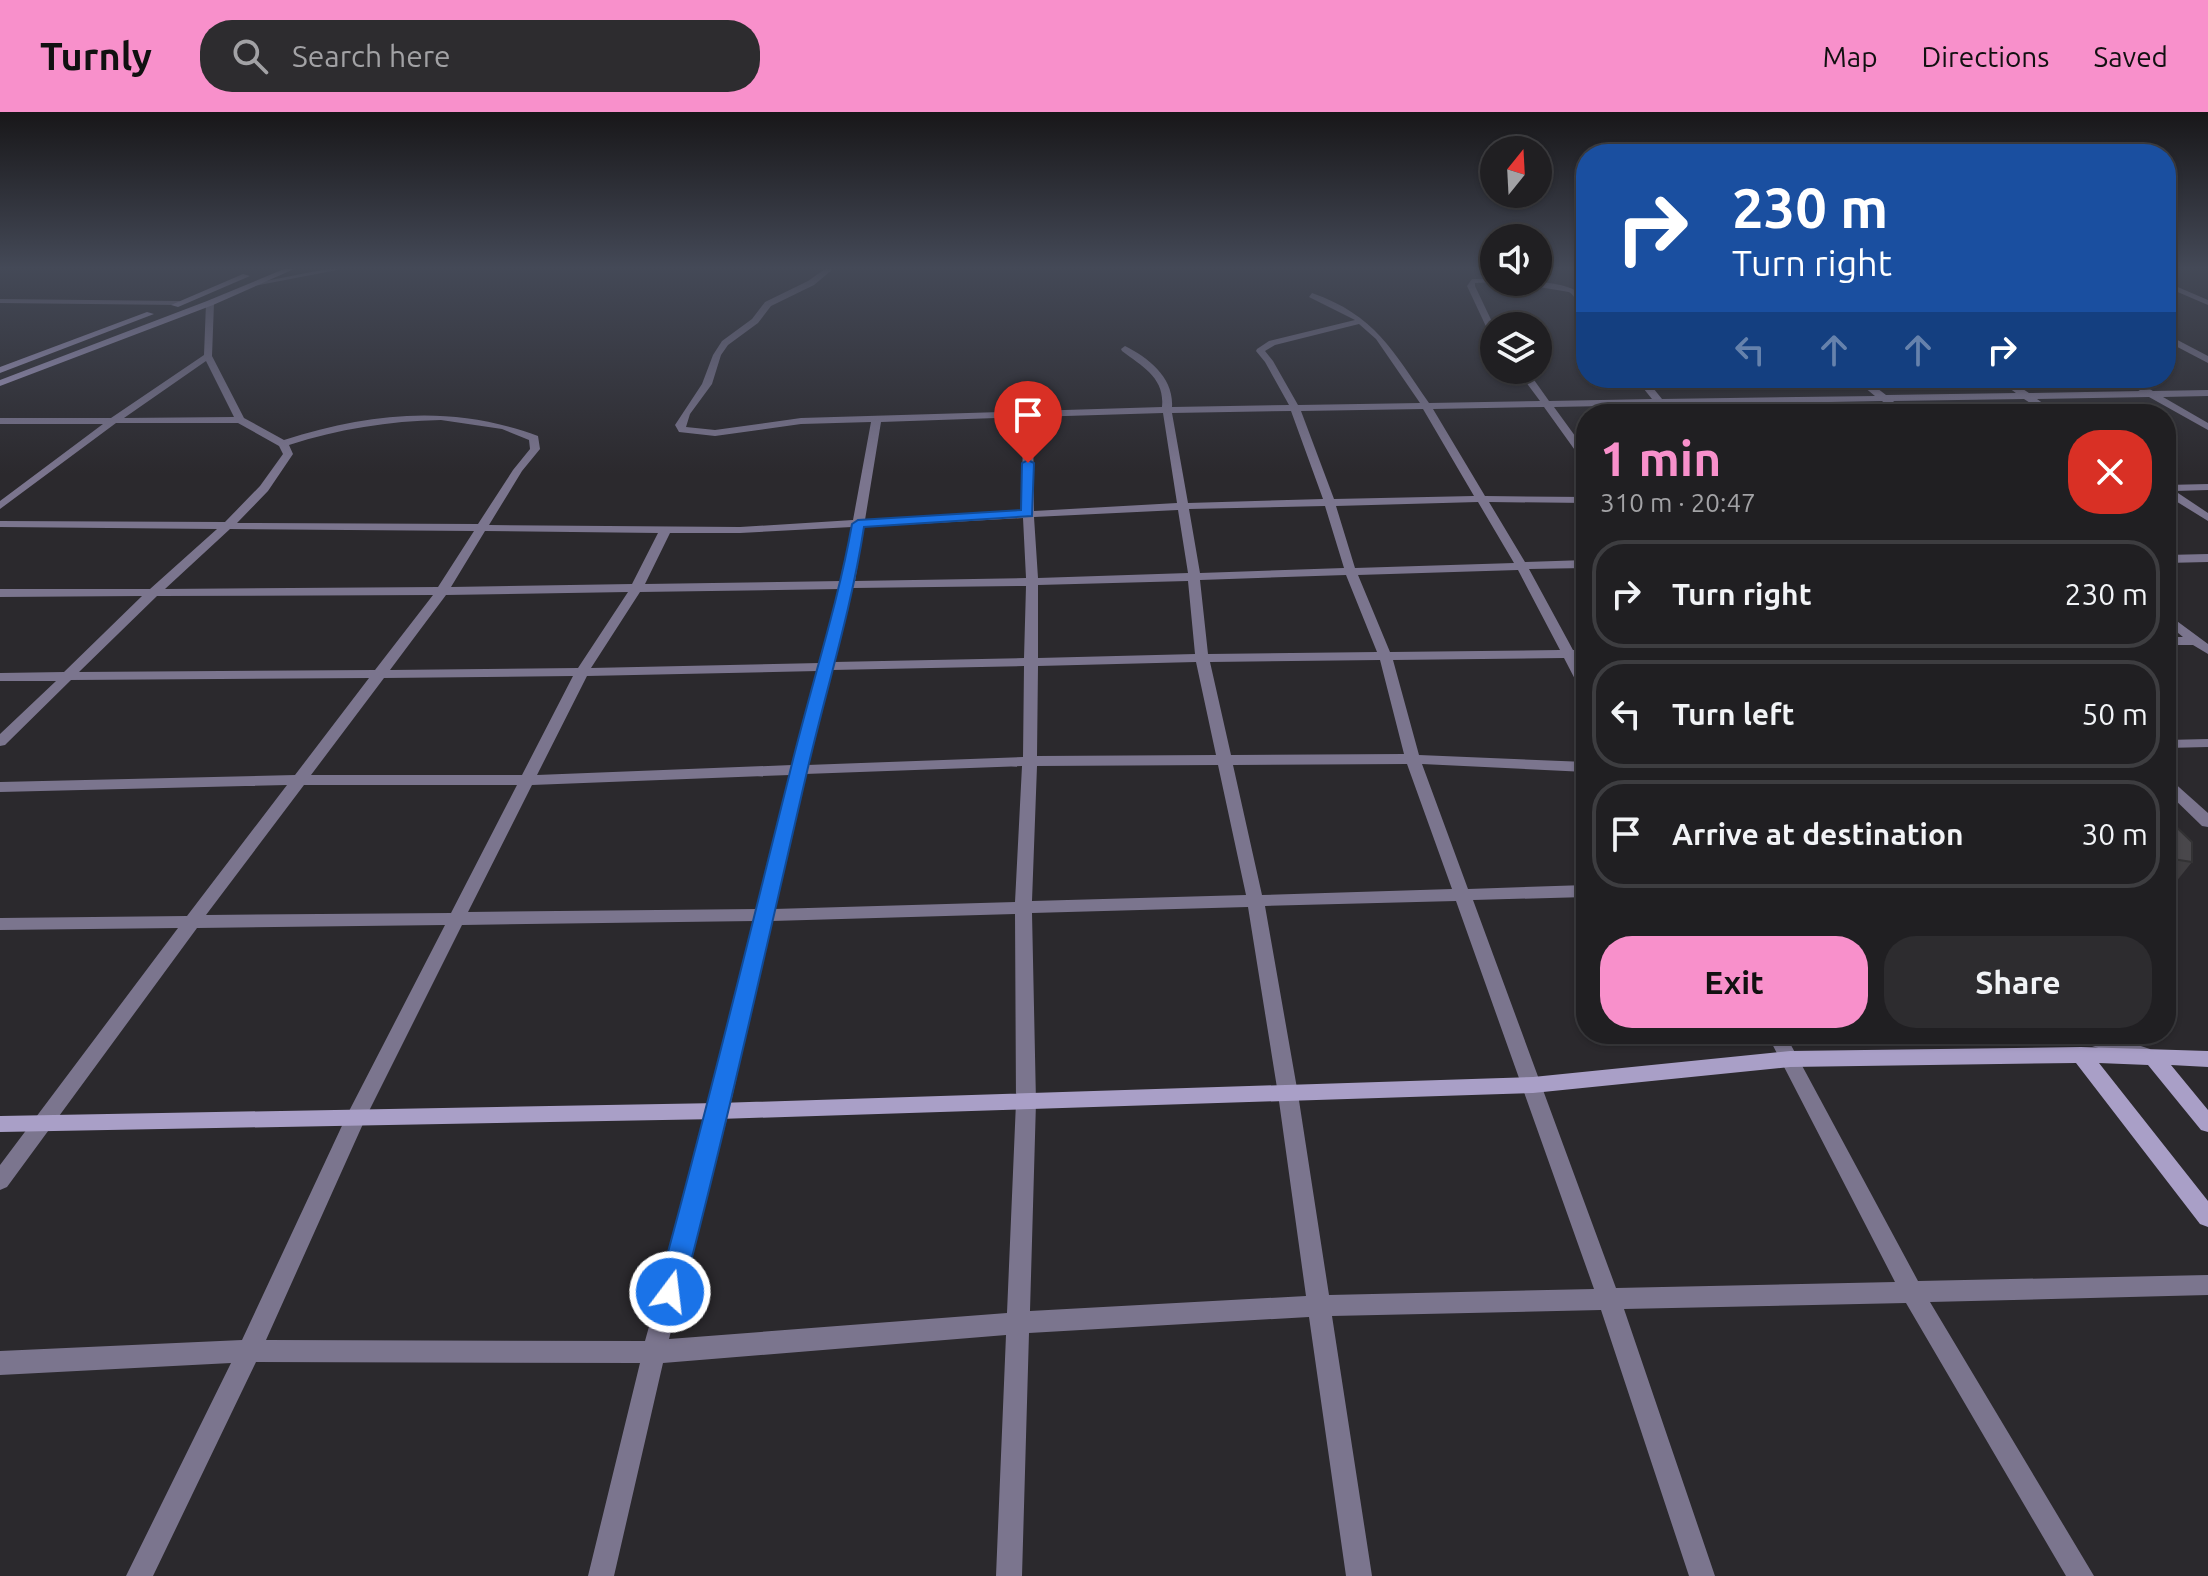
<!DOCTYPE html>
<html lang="en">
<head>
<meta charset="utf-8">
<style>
	:root { --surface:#201f22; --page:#2d2c2f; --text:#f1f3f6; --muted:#a2a2a5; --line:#3d3d40; --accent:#f890cb }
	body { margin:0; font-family:Ubuntu,sans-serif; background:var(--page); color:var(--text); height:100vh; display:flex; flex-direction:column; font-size:30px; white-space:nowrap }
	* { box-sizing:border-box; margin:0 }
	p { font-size:26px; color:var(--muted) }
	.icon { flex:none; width:44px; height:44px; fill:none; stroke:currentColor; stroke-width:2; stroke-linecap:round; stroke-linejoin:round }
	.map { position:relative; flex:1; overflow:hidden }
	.sheet { position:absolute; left:1576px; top:292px; width:600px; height:640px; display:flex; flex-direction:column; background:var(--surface); border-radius:32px; box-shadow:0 2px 6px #0004,0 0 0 2px var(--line) }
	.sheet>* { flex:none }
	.guide { position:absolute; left:1576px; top:32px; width:600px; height:244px; border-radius:32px; box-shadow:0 2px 6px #0004,0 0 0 2px var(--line); background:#1a4fa0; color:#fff; overflow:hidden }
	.needle { width:52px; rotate:18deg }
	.tools { position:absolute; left:1480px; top:24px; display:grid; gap:16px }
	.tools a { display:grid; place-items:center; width:72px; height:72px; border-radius:50%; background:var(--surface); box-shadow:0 2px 6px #0004,0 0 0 2px var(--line); font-size:40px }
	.pin { position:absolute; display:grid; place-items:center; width:68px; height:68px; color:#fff; margin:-82px -34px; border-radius:50% 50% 50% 0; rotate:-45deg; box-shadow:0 0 8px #0007 }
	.pin .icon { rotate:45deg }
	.me { position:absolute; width:88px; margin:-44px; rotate:15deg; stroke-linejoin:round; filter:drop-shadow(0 0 6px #0008) }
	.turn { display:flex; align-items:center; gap:28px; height:168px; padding:0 24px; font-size:36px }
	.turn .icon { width:104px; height:104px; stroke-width:2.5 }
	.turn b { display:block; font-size:56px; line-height:68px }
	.lanes { display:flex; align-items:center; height:76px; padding:0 24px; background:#0003; justify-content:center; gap:40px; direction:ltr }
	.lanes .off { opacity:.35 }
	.round { display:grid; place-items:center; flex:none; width:84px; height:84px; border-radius:32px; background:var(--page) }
	.summary { display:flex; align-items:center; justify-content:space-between; height:136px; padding:0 24px }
	h1 { font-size:48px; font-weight:700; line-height:60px; color:var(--accent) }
	.primary-button { display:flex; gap:16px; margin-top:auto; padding:16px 24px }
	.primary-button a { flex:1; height:92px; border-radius:32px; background:var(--accent); color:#111; font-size:32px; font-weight:700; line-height:92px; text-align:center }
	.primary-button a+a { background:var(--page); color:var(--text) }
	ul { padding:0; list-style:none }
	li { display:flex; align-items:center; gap:24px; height:108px; margin:0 16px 12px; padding:0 8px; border:4px solid var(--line); border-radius:32px }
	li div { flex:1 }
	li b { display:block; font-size:30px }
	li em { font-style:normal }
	header { display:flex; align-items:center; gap:48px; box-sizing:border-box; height:112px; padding:0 40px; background:var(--accent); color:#111 }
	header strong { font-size:38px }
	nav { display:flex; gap:44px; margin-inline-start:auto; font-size:28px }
	.search { width:560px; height:72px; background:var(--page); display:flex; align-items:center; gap:20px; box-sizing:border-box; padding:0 28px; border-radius:32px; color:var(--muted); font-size:30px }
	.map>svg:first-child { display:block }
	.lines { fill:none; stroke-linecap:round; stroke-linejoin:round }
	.lane { fill:#7b758e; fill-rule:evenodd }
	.street { fill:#7b758e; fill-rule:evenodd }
	.secondary { fill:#a99fc7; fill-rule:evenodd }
	.wall { fill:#3f3d40 }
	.building { fill:#49474b; stroke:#333234; stroke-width:2 }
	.route { fill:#1a73e8; stroke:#114b97; stroke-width:2 }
</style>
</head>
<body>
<header>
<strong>Turnly</strong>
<div class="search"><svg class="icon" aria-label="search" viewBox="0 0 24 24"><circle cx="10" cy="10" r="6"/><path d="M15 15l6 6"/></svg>Search here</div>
<nav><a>Map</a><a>Directions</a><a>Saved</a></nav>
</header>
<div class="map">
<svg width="2208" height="1464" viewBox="0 0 2208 1464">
	<rect width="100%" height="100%" fill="#2b292d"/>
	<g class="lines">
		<path class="lane" d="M2085,922H2104L2150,937L2153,942L2150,947L2143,950L2092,934Z"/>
		<g class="street">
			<path d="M327,157H342L254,174L250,172Z"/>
			<path d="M825,157H833L814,173L771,194L758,211L728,233L721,243L712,272L690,302L686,315L715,318L801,306L1162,295C1165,266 1143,255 1122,239L1121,237L1125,234C1149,246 1174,266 1172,295L1289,293L1265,250L1256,239L1257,237L1269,229L1355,208L1309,185L1312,181C1375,203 1393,239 1429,291L1540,289L1517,258H1527L1549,289L1652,287L1635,266H1645L1662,287L1875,284L1853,266H1864L1886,283L2016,281L1995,266H2006L2029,281L2140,279L2119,266H2131L2153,279L2208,278V284L2163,285L2208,311V318L2149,285L2037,287L2058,302H2047L2024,287L1893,289L1909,302H1898L1882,289L1667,293L1674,302H1664L1657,293L1554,295L1586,339V349L1582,348L1544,295L1433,297L1485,384L1586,385V391L1489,390L1525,450L1586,448V456L1529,457L1573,538H1586V546H1577L1586,562V579L1579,575L1564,546L1393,548L1419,643L1586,650V660L1422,652L1468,777L1586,773V785L1473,788L1616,1176L1895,1170L1767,922H1785L1918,1169L2208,1163V1183L1930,1190L2094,1464H2066L1906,1191L1624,1197L1715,1464H1689L1601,1198L1332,1204L1372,1464H1346L1309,1205L1029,1221L1022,1464H996L1006,1223L663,1251L614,1464H588L640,1251L256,1250L153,1464H126L231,1251L0,1263V1239L242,1228L347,1003L445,813L197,816L7,1075L0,1078V1053L178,816L0,818V806L187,804L287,673L0,680V670L295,663L369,566L71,568L5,633L0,634V622L56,569H0V561L64,560L142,484L0,485V477H150L217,417L0,415V409L225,410L260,374L283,342L279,334L238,311H116L0,397V389L103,312H0V306H111L204,243L206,191L210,189L214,191L212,244L244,306L284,328C371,301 450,292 538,324L540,337L522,359L489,413L740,415L853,408L871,310L801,312L715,324L679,320L675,313L702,272L713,243L722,229L752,207L765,190L808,169ZM1359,212L1376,227L1420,291L1298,293L1273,249L1265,239L1275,233ZM206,249L234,305L124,306ZM1423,297L1474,384L1334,387L1301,299ZM1291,299L1323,387L1188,391L1172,301ZM1163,301L1177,391L1034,399L1033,305ZM1023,305L1022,399L865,408L881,310ZM441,308L502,317L529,328L530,337L513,358L478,412L237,411L268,379L293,342L289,333C339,317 388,309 441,308ZM1478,390L1514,451L1355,456L1336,394ZM1325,394L1344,456L1200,461L1189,397ZM1178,398L1188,461L1038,466L1034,405ZM1023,406L1026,466L855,469L864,415ZM852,415L842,469L645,472L670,421H740ZM230,417L474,419L438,475L165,477ZM485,419L658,421L632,472L451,475ZM1518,458L1560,538L1390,540L1358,463ZM1346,463L1377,540L1208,542L1200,468ZM1188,469L1195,542L1038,546V473ZM1026,474L1024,546L834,550L853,476ZM841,477L820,551L591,556L640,480ZM628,480L578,556L390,558L446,483ZM433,483L375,558L79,560L157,484ZM1380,548L1404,642L1231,643L1210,550ZM1196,550L1216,643L1037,644L1038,554ZM1024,554L1023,645L807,653L832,558ZM818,559L792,653L537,663L587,564ZM573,564L522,663H311L384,566ZM1407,652L1452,777L1262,783L1233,653ZM1218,653L1246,783L1032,789L1037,654ZM1022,654L1015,790L774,797L805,662ZM790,663L757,797L468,800L532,673ZM304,673H517L451,801L206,803ZM1456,789L1594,1177L1329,1183L1298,982L1265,794ZM1248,795L1278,982L1306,1184L1030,1199L1036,990L1032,801ZM1015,802L1016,990L1007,1201L669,1227L729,999L772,809ZM755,809L709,999L645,1229L266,1228L367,1003L462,813Z"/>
			<path d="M1472,167H1494V170H1497L1475,171V174L1494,214V226L1490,223L1467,174Z"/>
			<path d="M1509,170C1532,170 1566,168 1584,184L1586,202C1578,199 1579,187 1569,180Z"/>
			<path d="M2166,170L2208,188V193L2166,175Z"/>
			<path d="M0,187L179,189L183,191L179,193L0,191Z"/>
			<path d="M2166,222L2208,244V251L2166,229Z"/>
			<path d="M2208,372V378L2175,379L2208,401V409L2166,383V373Z"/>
			<path d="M2208,442V450L2166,451V443Z"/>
			<path d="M2166,501L2208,532V542L2193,533H2166V525H2183L2166,511Z"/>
			<path d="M2208,627V635L2166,636V628Z"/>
			<path d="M2166,666L2171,668L2208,701V715L2202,714L2166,679Z"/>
		</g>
		<g class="secondary">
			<path d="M284,157H294L213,193L0,274V268L207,189Z"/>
			<path d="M243,162L250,164L178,195L171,193Z"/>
			<path d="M147,200L154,202L0,261V255Z"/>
			<path d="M2081,935L2208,939V955L2171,953L2208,998V1020L2201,1018L2148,953L2099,951L2208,1089V1115L2200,1112L2076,951L1790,955L1533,981L719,1007L0,1020V1004L719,991L1533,965L1790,939Z"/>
		</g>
	</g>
	<path class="wall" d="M2166,705L2192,750L2167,781H2166Z"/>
	<path class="building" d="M2166,705L2192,730V750L2166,746Z"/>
	<linearGradient id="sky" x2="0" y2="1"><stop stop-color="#181719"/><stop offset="0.43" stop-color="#444957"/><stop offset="1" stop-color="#444957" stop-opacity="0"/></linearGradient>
	<rect width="2208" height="362" fill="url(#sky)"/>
	<path class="route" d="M1028,348L1034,351L1032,404L864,415C851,500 825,581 806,664C766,836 728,1009 683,1180L679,1188L670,1192L661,1188L657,1180C705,1008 746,836 789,664C809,579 837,497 852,412L858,408L1021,398L1022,351Z"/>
</svg>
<div class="tools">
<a><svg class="needle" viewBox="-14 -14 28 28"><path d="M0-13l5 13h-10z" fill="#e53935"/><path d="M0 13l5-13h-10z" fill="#a2a2a5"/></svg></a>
<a><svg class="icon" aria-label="sound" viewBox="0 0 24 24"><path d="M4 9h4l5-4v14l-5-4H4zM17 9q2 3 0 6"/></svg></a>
<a><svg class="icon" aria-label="layers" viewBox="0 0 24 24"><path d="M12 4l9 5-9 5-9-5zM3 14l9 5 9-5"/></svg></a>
</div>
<div class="pin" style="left:1028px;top:351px;background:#d93025"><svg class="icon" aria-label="arrive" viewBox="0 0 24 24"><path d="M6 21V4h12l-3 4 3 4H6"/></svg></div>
<svg class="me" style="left:670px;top:1180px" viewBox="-20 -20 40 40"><circle r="17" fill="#1a73e8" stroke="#fff" stroke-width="3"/><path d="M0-11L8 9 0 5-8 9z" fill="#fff"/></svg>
<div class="guide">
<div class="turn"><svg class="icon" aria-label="right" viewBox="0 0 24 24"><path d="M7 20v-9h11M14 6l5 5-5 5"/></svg><div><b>230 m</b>Turn right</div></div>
<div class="lanes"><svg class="icon off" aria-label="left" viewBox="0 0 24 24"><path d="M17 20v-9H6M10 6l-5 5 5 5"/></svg><svg class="icon off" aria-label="ahead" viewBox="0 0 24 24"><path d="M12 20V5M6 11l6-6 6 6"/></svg><svg class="icon off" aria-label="ahead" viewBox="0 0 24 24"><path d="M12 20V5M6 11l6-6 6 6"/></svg><svg class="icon" aria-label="right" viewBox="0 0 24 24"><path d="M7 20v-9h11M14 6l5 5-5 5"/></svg></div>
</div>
<section class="sheet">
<div class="summary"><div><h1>1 min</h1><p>310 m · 20:47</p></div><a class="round" style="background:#d93025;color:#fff"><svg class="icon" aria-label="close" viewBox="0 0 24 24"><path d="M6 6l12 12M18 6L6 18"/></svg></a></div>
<ul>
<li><svg class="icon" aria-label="right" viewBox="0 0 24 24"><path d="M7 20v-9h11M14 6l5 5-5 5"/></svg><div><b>Turn right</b></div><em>230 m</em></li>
<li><svg class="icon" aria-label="left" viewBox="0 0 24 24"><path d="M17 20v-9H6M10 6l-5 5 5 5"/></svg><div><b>Turn left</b></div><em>50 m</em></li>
<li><svg class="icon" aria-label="arrive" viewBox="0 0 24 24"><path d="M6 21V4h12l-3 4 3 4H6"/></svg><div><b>Arrive at destination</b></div><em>30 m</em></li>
</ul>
<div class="primary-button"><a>Exit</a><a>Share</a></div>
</section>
</div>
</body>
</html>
